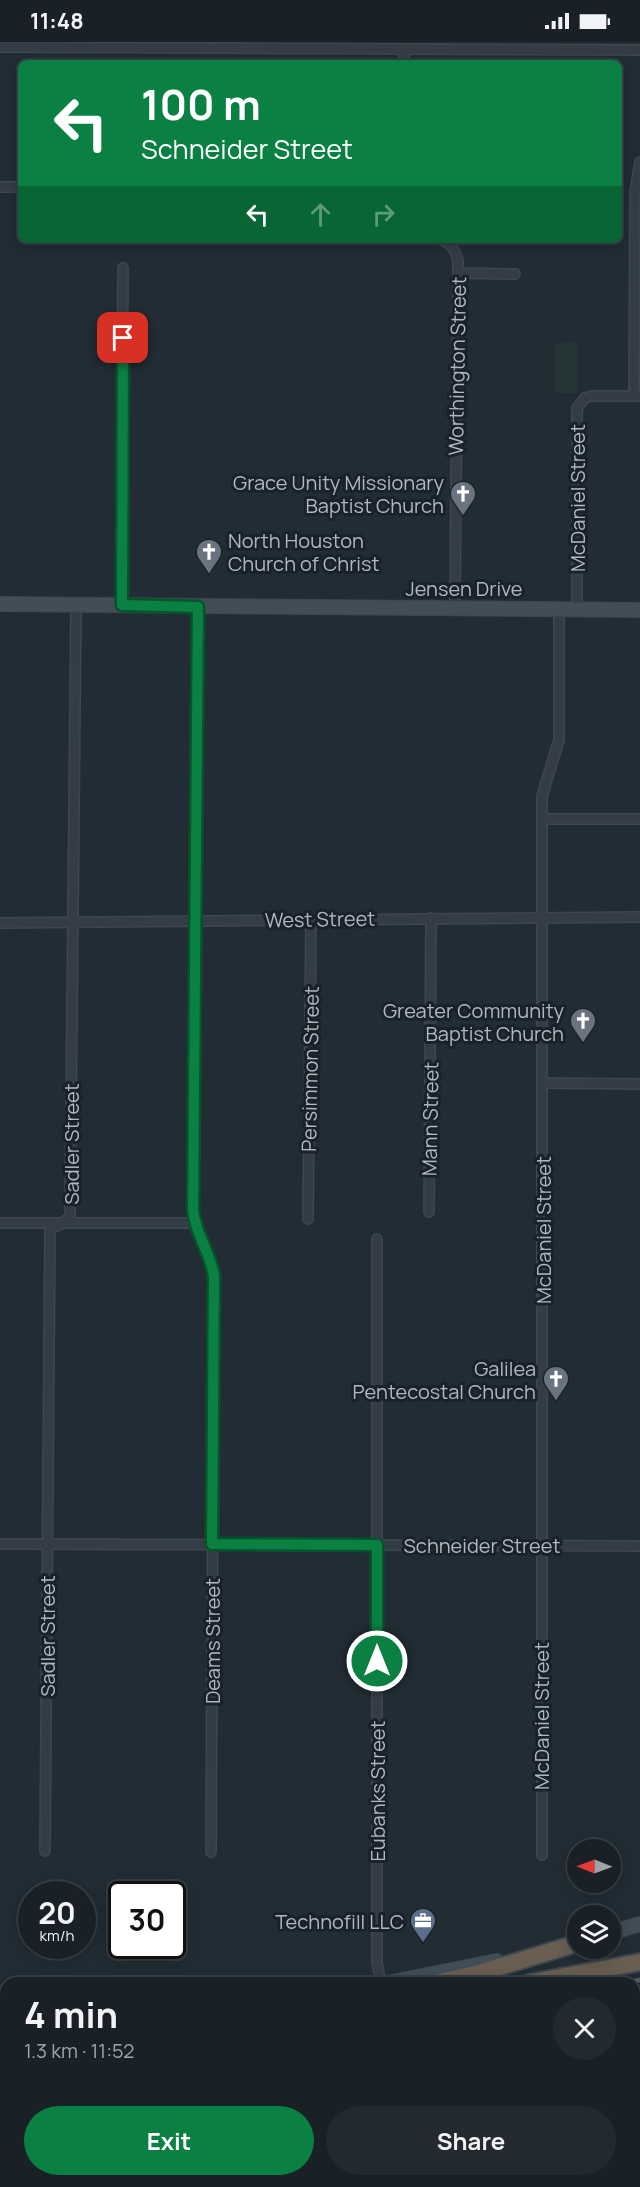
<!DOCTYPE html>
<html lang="en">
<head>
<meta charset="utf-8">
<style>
	:root { --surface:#192127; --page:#22292f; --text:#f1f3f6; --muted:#9fa3a7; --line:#373e44; --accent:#0b8043 }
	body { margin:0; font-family:Manrope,sans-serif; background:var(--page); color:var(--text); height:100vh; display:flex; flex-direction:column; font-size:22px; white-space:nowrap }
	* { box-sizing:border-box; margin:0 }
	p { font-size:20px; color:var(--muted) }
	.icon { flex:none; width:33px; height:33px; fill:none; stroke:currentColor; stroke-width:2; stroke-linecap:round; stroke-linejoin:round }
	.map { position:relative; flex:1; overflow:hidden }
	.panel { position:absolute; left:0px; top:1935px; width:640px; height:210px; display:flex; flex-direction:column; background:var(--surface); border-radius:18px 18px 0 0; box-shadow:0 3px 15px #0003,0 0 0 2px var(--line) }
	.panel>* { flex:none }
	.hud { position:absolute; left:18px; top:18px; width:604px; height:183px; border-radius:9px; box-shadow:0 3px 15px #0003,0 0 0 2px var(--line); background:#0b8043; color:#fff; overflow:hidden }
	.needle { width:39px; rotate:271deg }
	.buttons { position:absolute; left:567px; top:1797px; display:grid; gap:12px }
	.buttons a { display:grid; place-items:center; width:54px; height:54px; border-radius:50%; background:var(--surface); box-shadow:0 3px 15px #0003,0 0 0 2px var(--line); font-size:30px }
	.speed { position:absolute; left:18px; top:1839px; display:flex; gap:12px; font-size:30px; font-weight:700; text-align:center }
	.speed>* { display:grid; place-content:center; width:78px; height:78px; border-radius:50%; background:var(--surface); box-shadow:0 3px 15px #0003,0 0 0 2px var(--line); line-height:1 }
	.speed small { font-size:15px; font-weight:400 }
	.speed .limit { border:3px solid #111; border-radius:9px; background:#fff; color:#111 }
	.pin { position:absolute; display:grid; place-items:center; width:51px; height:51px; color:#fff; margin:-26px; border-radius:12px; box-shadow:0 3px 9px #0006 }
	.me { position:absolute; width:66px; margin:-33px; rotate:0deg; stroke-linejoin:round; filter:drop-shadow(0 0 4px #0008) }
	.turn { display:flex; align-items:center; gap:21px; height:126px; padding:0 24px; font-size:27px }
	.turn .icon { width:78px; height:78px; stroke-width:2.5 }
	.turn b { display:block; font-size:42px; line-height:51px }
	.lanes { display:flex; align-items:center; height:57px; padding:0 24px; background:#0003; justify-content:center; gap:30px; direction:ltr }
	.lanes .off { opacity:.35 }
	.round { display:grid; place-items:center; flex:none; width:63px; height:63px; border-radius:32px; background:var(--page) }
	.head { display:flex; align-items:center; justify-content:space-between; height:102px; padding:0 24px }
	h1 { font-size:36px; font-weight:700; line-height:45px }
	.cta { display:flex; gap:12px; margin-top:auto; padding:12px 24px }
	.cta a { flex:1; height:69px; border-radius:36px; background:var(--accent); color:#fff; font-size:24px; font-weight:700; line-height:69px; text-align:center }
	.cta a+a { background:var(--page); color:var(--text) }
	.status { display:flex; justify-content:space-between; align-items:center; height:42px; padding:0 30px; background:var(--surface); direction:ltr }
	.status svg { height:16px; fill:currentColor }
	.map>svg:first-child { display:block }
	.green { fill:#233535 }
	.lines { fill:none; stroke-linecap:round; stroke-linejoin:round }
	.street-casing { stroke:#3e464e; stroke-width:12 }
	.secondary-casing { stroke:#3e464e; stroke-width:16 }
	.highway-casing { stroke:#3f484f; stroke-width:20 }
	.street { stroke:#343d45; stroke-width:9 }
	.secondary { stroke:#434d57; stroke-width:14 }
	.highway { stroke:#6a5e52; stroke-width:16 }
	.rail-casing { stroke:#57626b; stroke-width:4.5 }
	.rail { stroke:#1a2229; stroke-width:2; stroke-dasharray:7; stroke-linecap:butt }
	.route-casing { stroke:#07532c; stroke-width:15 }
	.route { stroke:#0b8043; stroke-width:10 }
	.labels { text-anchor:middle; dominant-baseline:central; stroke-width:6; stroke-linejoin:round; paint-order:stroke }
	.street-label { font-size:20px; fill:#afb8c2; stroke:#1a2229 }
	.poi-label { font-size:20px; fill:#afb8c2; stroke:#1a2229; text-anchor:end }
</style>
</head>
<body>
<div class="status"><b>11:48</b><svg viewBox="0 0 49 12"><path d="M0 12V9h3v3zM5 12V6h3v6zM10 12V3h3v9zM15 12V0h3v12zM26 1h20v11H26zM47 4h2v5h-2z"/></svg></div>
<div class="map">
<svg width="640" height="2145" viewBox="0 0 640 2145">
	<rect width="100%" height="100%" fill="#212c34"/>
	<path class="green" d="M577,300V351H555V301Z"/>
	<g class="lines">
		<defs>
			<g id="street">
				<path d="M0,5L640,8"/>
				<path d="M404,21V8"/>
				<path d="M0,145H21"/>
				<path d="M442,198C452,202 456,209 458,219L455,565"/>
				<path d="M458,231L515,232"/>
				<path d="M634,354L635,150L640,120"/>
				<path d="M121,563L123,226"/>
				<path d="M198,565L193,1169C195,1192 211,1211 214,1235L211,1810"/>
				<path d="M577,566V366L585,356L591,354H640"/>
				<path d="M542,777H640"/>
				<path d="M0,881L640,875"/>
				<path d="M543,1041L640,1042"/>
				<path d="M429,1170L431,876"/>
				<path d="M308,1177L311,877"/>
				<path d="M0,1181H194"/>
				<path d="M377,1197V1921L381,1941"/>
				<path d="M0,1502L640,1504"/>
				<path d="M45,1809L50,1187L61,1182L70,1175L76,563"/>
				<path d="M542,1813V754L559,698V566"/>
				<path d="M310,2139V2145"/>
				<path d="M51,2145V2139"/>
				<path d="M191,2145V2139"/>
			</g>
			<g id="secondary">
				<path d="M0,562L640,568"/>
				<path d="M610,1891L640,1882"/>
				<path d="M387,1941L496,1919"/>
				<path d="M634,1985L640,1984"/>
				<path d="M0,2031L6,2030"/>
				<path d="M0,2111L6,2110"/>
			</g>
			<g id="highway">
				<path d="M435,1941L476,1932L578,1901"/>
				<path d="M529,1941L640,1920"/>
				<path d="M634,1964L640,1963"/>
				<path d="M0,2048L6,2047"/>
				<path d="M0,2097L6,2095"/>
			</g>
		</defs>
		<use href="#street" class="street-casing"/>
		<use href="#secondary" class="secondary-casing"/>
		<use href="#highway" class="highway-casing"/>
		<use href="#street" class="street"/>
		<use href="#secondary" class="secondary"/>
		<use href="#highway" class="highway"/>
		<defs>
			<g id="rail">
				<path d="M626,1941L640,1938"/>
				<path d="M0,2068L6,2066"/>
			</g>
		</defs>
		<use href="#rail" class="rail-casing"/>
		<use href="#rail" class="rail"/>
	</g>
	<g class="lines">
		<defs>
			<path id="route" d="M123,296L122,563L198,565L193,1168C195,1192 211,1211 214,1235L212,1502L377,1503V1619"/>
		</defs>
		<use href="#route" class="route-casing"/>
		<use href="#route" class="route"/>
	</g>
	<defs>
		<symbol id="church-pin" viewBox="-11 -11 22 30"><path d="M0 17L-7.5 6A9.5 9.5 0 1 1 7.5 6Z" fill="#6b7280" stroke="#1a2229"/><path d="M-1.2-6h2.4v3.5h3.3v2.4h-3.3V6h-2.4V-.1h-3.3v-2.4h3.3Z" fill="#fff"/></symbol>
		<symbol id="office-pin" viewBox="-11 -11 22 30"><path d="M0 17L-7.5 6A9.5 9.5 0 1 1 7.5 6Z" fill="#5c6f8a" stroke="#1a2229"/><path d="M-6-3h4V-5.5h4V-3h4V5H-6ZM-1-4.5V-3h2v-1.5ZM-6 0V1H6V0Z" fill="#fff"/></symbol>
	</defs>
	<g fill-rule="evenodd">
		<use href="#church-pin" x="448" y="437" width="30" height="40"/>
		<use href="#church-pin" x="194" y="495" width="30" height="40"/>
		<use href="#church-pin" x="568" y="964" width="30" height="40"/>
		<use href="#church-pin" x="541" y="1322" width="30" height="40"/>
		<use href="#office-pin" x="408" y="1864" width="30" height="40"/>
	</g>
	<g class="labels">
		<g class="street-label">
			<text transform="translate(457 324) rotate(-89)">Worthington Street</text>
			<text transform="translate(577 456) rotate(-90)">McDaniel Street</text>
			<text x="464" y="546">Jensen Drive</text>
			<text transform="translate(320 877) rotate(-1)">West Street</text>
			<text transform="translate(310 1027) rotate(-89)">Persimmon Street</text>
			<text transform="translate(430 1077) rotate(-89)">Mann Street</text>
			<text transform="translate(71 1102) rotate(-90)">Sadler Street</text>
			<text transform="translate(543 1188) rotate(-90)">McDaniel Street</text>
			<text x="482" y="1503">Schneider Street</text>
			<text transform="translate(47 1594) rotate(-90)">Sadler Street</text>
			<text transform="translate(212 1599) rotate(-90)">Deams Street</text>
			<text transform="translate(541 1674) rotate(-90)">McDaniel Street</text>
			<text transform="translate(377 1749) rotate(-90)">Eubanks Street</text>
		</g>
		<g class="poi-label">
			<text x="444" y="440">Grace Unity Missionary<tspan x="444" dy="23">Baptist Church</tspan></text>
			<text x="228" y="498" text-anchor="start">North Houston<tspan x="228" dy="23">Church of Christ</tspan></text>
			<text x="564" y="968">Greater Community<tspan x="564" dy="23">Baptist Church</tspan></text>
			<text x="536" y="1326">Galilea<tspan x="536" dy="23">Pentecostal Church</tspan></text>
			<text x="404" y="1879">Technofill LLC</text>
		</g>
	</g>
</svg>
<div class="buttons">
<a><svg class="needle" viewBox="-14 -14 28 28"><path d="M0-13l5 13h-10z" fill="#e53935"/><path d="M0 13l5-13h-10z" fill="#9fa3a7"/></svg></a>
<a><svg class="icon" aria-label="layers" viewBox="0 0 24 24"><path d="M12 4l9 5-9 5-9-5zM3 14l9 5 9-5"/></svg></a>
</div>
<div class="speed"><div>20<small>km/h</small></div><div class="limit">30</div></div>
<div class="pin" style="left:123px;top:296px;background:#d93025"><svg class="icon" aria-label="arrive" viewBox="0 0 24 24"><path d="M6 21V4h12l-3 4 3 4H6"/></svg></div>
<svg class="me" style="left:377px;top:1619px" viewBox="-20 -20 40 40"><circle r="17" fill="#0b8043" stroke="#fff" stroke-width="3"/><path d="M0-11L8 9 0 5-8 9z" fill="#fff"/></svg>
<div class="hud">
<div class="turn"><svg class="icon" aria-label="left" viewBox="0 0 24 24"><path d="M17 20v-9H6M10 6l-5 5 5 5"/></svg><div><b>100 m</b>Schneider Street</div></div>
<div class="lanes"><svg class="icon" aria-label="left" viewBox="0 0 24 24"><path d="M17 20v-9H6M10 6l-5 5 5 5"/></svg><svg class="icon off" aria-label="ahead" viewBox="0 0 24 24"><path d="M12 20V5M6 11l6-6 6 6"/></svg><svg class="icon off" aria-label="right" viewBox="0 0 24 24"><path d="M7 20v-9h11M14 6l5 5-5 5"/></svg></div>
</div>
<section class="panel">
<div class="head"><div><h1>4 min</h1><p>1.3 km · 11:52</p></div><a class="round"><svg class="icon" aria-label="close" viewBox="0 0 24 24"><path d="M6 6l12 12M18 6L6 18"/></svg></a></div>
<div class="cta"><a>Exit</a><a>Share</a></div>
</section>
</div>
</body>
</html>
